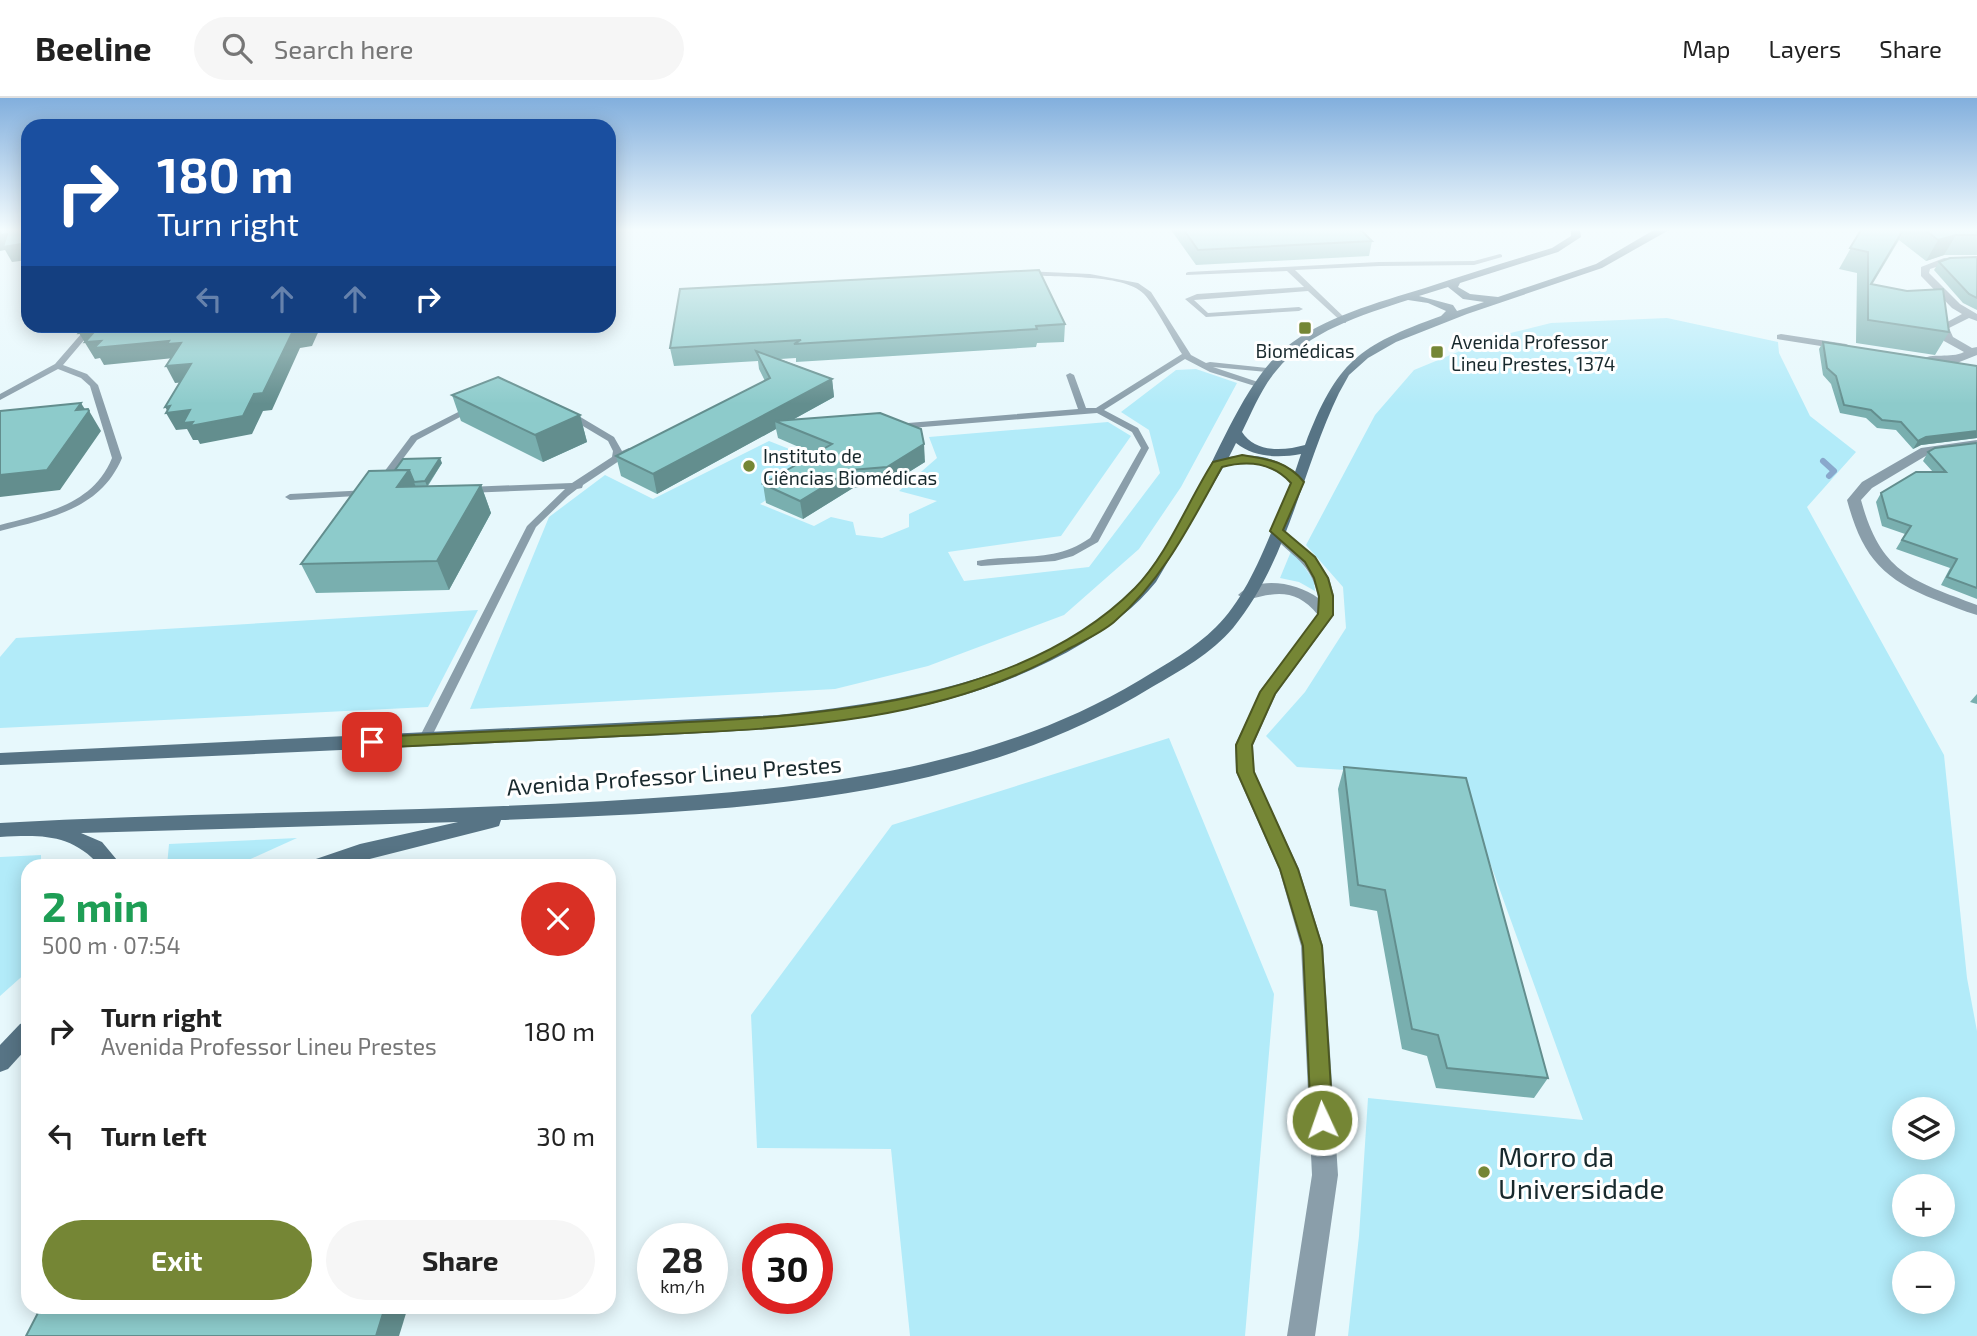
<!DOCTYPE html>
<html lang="en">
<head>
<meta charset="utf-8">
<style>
	:root { --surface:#fff; --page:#f6f6f6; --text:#222; --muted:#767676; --line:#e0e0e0; --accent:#758635 }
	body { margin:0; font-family:"Exo 2",sans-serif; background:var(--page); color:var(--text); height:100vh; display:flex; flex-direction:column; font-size:26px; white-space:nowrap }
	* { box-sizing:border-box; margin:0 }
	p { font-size:23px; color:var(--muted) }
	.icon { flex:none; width:38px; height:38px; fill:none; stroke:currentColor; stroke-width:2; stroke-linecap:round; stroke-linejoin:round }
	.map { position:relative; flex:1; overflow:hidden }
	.panel { position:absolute; left:21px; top:761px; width:595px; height:455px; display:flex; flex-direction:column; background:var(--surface); border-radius:21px; box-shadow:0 4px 18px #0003 }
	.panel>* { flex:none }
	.guide { position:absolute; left:21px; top:21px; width:595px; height:214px; border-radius:21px; box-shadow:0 4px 18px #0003; background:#1a4fa0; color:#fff; overflow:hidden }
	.buttons { position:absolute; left:1892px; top:999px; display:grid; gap:14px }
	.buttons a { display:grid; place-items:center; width:63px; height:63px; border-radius:50%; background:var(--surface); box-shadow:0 4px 18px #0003; font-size:35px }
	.speed { position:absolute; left:637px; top:1125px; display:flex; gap:14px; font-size:35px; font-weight:700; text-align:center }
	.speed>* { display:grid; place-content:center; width:91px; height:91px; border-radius:50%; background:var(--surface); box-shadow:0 4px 18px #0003; line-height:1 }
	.speed small { font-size:18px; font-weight:400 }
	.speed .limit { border:10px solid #d22; background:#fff; color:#111 }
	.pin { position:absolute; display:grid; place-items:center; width:60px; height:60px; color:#fff; margin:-30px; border-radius:14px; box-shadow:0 4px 10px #0006 }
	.me { position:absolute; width:77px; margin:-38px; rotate:357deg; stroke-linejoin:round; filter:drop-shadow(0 0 5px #0008) }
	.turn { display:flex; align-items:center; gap:24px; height:147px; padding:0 21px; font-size:32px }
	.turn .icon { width:91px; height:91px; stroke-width:2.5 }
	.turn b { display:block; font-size:49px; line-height:60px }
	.lanes { display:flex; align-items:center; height:66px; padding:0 21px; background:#0003; justify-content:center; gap:35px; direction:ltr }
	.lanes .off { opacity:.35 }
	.round { display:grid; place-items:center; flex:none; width:74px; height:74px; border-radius:37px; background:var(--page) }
	.summary { display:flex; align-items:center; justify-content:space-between; height:119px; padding:0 21px }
	h1 { font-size:42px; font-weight:700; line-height:52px; color:#1e9e55 }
	.action { display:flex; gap:14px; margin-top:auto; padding:14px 21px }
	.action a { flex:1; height:80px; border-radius:42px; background:var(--accent); color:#fff; font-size:28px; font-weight:700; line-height:80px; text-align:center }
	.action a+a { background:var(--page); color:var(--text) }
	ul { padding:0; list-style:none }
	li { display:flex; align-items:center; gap:21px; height:105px; padding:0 21px }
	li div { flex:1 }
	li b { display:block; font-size:26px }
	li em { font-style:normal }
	header { display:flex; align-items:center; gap:42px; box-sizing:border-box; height:98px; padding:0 35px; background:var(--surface); border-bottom:2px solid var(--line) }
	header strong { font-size:33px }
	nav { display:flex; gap:38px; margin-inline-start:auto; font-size:24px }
	.search { width:490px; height:63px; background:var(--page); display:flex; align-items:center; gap:18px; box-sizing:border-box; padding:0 24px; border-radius:38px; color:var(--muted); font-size:26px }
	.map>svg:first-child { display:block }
	.green { fill:#b2ebf9; fill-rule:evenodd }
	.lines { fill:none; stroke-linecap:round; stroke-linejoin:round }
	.stream { stroke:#89a8cc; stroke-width:6 }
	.lane { fill:#8a9eaa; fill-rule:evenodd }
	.street { fill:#8a9eaa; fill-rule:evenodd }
	.secondary { fill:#577485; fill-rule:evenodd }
	.wall { fill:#79afaf }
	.shaded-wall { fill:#638e8e }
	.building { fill:#8dcbcb; stroke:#638e8e; stroke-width:2 }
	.route { fill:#758635; stroke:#4c5722; stroke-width:2 }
	.poi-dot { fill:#758635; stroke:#fff; stroke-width:2.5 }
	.labels { text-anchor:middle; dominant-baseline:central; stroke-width:6; stroke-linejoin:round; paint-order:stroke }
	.far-poi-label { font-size:19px; fill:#18292d; stroke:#fff; text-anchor:start }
	.street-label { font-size:23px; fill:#18292d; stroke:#fff }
	.near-poi-label { font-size:28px; fill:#18292d; stroke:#fff; text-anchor:start }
</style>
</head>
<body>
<header>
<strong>Beeline</strong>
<div class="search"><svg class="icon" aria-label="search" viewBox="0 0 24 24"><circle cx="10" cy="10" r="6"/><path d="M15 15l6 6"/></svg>Search here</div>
<nav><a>Map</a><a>Layers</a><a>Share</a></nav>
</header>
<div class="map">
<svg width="1977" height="1238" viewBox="0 0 1977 1238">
	<rect width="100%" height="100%" fill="#e7f8fc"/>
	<g class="green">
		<path d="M1667,220L1778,244L1779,255L1810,318L1856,354L1807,409L1944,657L1967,880L1977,933V1238H1348L1359,1138L1368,1000L1583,1022L1459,679L1297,669L1266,638L1305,594L1346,530L1343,489L1306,447L1375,317L1414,272L1494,239L1551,225ZM1904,1012H1942V1050H1904ZM1904,1088H1942V1127H1904ZM1904,1166H1942V1204H1904Z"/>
		<path d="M1196,271L1237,285L1181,389L1139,451L1064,517L928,568L835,591L470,611L549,419L605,377L653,401L769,343L807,358L808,375L760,406L814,428L831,419L853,424L856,437L882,440L909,429V416L937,403L899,393L937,360L929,339L1108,324L1131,338L1061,438L948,454L964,483L1089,469L1160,375L1149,332L1121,314L1176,272Z"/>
		<path d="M1292,451L1314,483L1315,493L1299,484L1280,480Z"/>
		<path d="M478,512L428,609L0,630V559L16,540Z"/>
		<path d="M1169,640L1274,896L1245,1238H910L891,1051L757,1050L751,917L892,727Z"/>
		<path d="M297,740L235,768H167L169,746Z"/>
		<path d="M41,757V768H28V873L0,898V759Z"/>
	</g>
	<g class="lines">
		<path class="stream" d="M1823,363L1834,373L1829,378"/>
		<g class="lane">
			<path d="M1500,156L1502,157V159L1474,167L1379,168L1295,172L1346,221V225H1343L1308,193L1194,202L1208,215L1299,209L1303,211L1299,213L1206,219L1185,201L1197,196L1304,189L1287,173L1186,177V175L1188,174L1379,164L1474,163Z"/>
			<path d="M1024,173L1090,176L1138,185L1151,194L1191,257L1206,265L1210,264L1267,270L1271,272L1267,274L1213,269L1261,285L1262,287L1258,289L1210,274L1185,261L1104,312L1138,330L1149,350L1098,444L1073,458L1055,463L981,468L977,467V463C1018,455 1053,466 1090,440L1141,350L1132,334L1097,315L911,330L907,327L908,325L1078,311L1066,277L1070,275L1074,277L1086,310H1096L1182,256C1171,239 1157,210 1144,196C1123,174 1052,181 1022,176V174Z"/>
			<path d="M88,228H96L63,267L87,276L98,287L122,360C100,412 49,420 0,433V427C45,415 93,407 112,360L90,288L81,280L58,271L0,302V296L55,266Z"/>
			<path d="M470,308L477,310L417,342L384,386H378V382L411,338Z"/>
			<path d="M566,314H572L614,339L622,353L629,350L634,353L583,387L582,390L577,391L568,398L536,429L430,642L424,646L420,645L418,642L527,428L565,391L467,395L462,392L467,389L572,385L612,359L613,353L608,343L566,318Z"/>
			<path d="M369,392L374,395L372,397L290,402L285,399L290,396Z"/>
		</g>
		<g class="street">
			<path d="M1977,159V165L1945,166L1930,171L1929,175L1960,206L1977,216V223L1969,220L1949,230L1953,239L1972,250L1977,249V257L1957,265L1922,264L1920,262C1932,254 1950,261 1964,254L1944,243L1938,229L1962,216L1952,210L1921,178V169L1944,160Z"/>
			<path d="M1781,236L1846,246L1852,249L1846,252L1777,241V237Z"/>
			<path d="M1977,342V350L1929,356L1872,390L1861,402C1881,475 1911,482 1977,507V517C1963,513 1950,507 1936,502C1882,481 1862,458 1847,402L1862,384L1921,350Z"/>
			<path d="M1276,429L1315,459L1329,480L1334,498V517L1276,596L1253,647L1254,674L1299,771L1323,848L1338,1077L1315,1238H1287L1312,1077L1301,848L1279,771L1236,674L1235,647L1262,590L1318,517C1296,490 1276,494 1246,502L1238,497C1258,477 1298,485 1318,500C1312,463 1290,459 1269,433Z"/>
		</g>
		<g class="secondary">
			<path d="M1571,132H1580L1581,139L1558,154L1460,185L1458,189L1470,196L1498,199L1596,166L1652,133L1669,132L1602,170L1467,216L1396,244L1368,260L1349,277L1339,295C1302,371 1288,463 1233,530C1212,555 1180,573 1152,589C960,708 721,713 501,722L499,728L492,730L342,768H310L313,762L360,746L458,724L81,735L102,744L122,768H100C71,735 40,737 0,739V725C140,717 280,715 420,711C512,708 605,704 697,697C851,685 1005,663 1140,582C1166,566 1194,551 1216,529C1251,495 1273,429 1291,384C1272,367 1249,361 1224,368L1156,484C1137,508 1109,529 1083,545C952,624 790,631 641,638C578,641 514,644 450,647C300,654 150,661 0,667V655L777,617C898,604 1051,582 1138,486C1161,461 1178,427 1195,397C1219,354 1246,282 1285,250C1325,218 1377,205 1425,190C1467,176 1509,163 1552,150L1571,138ZM1448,189L1463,201L1484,204L1457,213L1453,207L1419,198ZM1408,202L1428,205L1446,213L1441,218C1358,248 1337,263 1305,347C1284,353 1255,355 1242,334C1252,314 1261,291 1276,273C1308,233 1362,217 1408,202ZM1236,345C1255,360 1279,360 1301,356L1295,374C1275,359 1253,355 1229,359Z"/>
			<path d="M28,923V949L8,971L0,974V947L20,926Z"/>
		</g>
	</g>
	<g class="wall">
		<path d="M1171,132H1361L1372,143L1369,158L1196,167Z"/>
		<path d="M1861,132H1977V157H1944L1926,163L1899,142L1872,187L1949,234L1935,257L1856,245L1857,175L1839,171Z"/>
		<path d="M1977,159V212L1963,205L1934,172L1939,164Z"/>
		<path d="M1065,226L1064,244L1037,245L1036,249L796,264V260L780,261L832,281L834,299L794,321L925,364L888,387L853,390L803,421L766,405L763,386L815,356L778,340L776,331L657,396L621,378L616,358L765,283L759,271L758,263L674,268L670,250Z"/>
		<path d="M1823,244L1977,268V340L1921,347L1913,351L1896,332L1877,330L1866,320L1840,315L1831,286L1823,277L1819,251Z"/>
		<path d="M452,297L580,317L587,344L543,364L461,323Z"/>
		<path d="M1977,345V501L1941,487L1950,470L1896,451L1905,436L1882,428L1876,404L1881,395L1933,374L1923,363L1928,354Z"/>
		<path d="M442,365L428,388L481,387L491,415L449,492L316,495L301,466L395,372Z"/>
		<path d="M1977,596V606L1970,604Z"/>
		<path d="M1344,669L1548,980L1534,1000L1436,990L1427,958L1402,951L1377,813L1350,808L1338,691Z"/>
	</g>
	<g class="shaded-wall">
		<path d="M609,132H610L612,193H609Z"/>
		<path d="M7,136L28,145V162L12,164L5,152L0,153V137Z"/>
		<path d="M1956,137L1944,157L1926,163L1938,142Z"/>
		<path d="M307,228H321L312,248L300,250L272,312L263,313L252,336L200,346L198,342H193L187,331L176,332L166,315L168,314L165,309L254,296L293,233Z"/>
		<path d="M94,234L169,243L181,245L174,260L104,267L100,260L95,261L79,235Z"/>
		<path d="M191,266L200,283L175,285L166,268Z"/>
		<path d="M832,281L834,299L785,326L775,323L776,331L657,396L653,376Z"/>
		<path d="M81,305L88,316V311L101,333L60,392L0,399V377L76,312Z"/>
		<path d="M580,317L587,344L543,364L535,337Z"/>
		<path d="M1977,333V340L1921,347L1913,351L1918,343L1926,339Z"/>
		<path d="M924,346L925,364L888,387L887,369Z"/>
		<path d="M440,360L442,365L427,388L425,383Z"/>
		<path d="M409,372L420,399L397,389Z"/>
		<path d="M851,372L853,390L803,421L800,403Z"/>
		<path d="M481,387L491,415L449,492L437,463Z"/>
		<path d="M385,1209H408L399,1238H376Z"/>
	</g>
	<g class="building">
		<path d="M0,132H28V145L3,149L7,136L0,137Z"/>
		<path d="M1184,132H1361L1372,143L1198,152Z"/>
		<path d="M1861,132H1903L1871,186L1907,193L1943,191L1949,234L1868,222V154L1850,150Z"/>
		<path d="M1925,132H1977V137H1956L1938,142Z"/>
		<path d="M1977,159V200L1969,196L1939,164L1950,160Z"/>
		<path d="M1039,172L1065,226L1036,228L1037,231L794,246L801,242L670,250L680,191Z"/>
		<path d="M86,228H307L305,232L293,233L263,295L254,296L243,318L190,328L193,324L183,325L190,312L166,315L170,308L165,309L191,266L166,268L181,245L167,246L169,243L94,250L101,243L85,244L94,234L79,235Z"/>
		<path d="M1823,244L1977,268V333L1926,339L1918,343L1901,324L1882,322L1871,312L1844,307L1836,278L1827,270Z"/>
		<path d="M756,253L832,281L653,376L616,358L770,280Z"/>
		<path d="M498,279L580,317L535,337L452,297Z"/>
		<path d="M81,305L76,312L88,311L89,313L47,372L0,377V313Z"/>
		<path d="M880,315L921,331L924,346L887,369L851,372L800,403L763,386L832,346L775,323Z"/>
		<path d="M1977,345V490L1947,479L1957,461L1902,442L1911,428L1888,420L1881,395L1916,374H1946L1928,354L1935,350Z"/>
		<path d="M440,360L425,383L414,384L409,372H395L403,361Z"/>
		<path d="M409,372L397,389L481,387L437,463L301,466L369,373Z"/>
		<path d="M1344,669L1466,680L1548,980L1447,970L1438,937L1412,931L1385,792L1358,787Z"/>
		<path d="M41,1209H385L376,1238H26Z"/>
	</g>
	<linearGradient id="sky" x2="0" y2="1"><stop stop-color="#82afdd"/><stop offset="0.43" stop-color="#f4fcfe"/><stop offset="1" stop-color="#f4fcfe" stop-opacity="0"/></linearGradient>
	<rect width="1977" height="306" fill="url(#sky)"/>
	<path class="route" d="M1242,357C1267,361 1287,363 1304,384L1283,432L1315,459L1328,480L1333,498V517L1275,596L1252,647L1254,674L1298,771L1322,848L1333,1022L1330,1030L1322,1033L1314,1030L1311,1022L1303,848L1280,771L1237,674L1236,647L1260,594L1318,516L1319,498L1314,480L1305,464L1270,433L1291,385C1272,364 1248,362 1222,369C1191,425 1163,482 1114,524C1101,535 1083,543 1068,551C934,629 772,631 621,638C538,642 455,646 372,650L364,644L372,639C458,635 545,631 631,627C794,619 1013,613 1135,490C1168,456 1188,403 1213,364Z"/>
	<g class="poi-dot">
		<rect x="1298" y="223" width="14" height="14" rx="3.5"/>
		<rect x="1430" y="247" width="14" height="14" rx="3.5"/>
		<circle cx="749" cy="368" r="7"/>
		<circle cx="1484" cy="1074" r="7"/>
	</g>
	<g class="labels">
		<g class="far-poi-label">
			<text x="1451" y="243">Avenida Professor<tspan x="1451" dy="22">Lineu Prestes, 1374</tspan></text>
			<text x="1305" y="252" text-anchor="middle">Biomédicas</text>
			<text x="763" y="357">Instituto de<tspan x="763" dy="22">Ciências Biomédicas</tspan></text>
		</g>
		<g class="street-label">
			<text transform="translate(674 677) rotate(-4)">Avenida Professor Lineu Prestes</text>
		</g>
		<g class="near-poi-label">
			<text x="1498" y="1058">Morro da<tspan x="1498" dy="32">Universidade</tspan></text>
		</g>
	</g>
</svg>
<div class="buttons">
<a><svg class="icon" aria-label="layers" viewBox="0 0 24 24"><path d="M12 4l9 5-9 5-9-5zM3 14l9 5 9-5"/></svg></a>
<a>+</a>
<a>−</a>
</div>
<div class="speed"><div>28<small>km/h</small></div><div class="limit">30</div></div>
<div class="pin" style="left:372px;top:644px;background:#d93025"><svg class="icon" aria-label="arrive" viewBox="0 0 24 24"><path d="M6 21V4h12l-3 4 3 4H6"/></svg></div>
<svg class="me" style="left:1322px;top:1022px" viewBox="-20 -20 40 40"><circle r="17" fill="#758635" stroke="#fff" stroke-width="3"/><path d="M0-11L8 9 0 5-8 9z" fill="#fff"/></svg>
<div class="guide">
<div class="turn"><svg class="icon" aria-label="right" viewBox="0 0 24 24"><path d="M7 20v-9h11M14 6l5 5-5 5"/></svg><div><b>180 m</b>Turn right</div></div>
<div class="lanes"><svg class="icon off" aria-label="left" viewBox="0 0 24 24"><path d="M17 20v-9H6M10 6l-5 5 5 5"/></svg><svg class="icon off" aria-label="ahead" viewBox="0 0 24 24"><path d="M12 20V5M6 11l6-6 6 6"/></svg><svg class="icon off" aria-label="ahead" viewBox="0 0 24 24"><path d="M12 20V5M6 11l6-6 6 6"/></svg><svg class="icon" aria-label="right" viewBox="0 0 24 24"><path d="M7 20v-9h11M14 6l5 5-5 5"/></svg></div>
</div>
<section class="panel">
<div class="summary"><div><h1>2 min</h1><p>500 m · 07:54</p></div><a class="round" style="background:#d93025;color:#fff"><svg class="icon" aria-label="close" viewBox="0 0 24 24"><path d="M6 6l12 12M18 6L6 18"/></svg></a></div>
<ul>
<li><svg class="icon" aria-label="right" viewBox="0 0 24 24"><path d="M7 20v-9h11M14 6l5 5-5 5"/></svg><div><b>Turn right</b><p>Avenida Professor Lineu Prestes</p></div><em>180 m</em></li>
<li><svg class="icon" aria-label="left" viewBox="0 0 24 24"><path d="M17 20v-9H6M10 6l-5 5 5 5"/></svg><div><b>Turn left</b></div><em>30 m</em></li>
</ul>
<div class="action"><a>Exit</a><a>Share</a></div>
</section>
</div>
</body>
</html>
